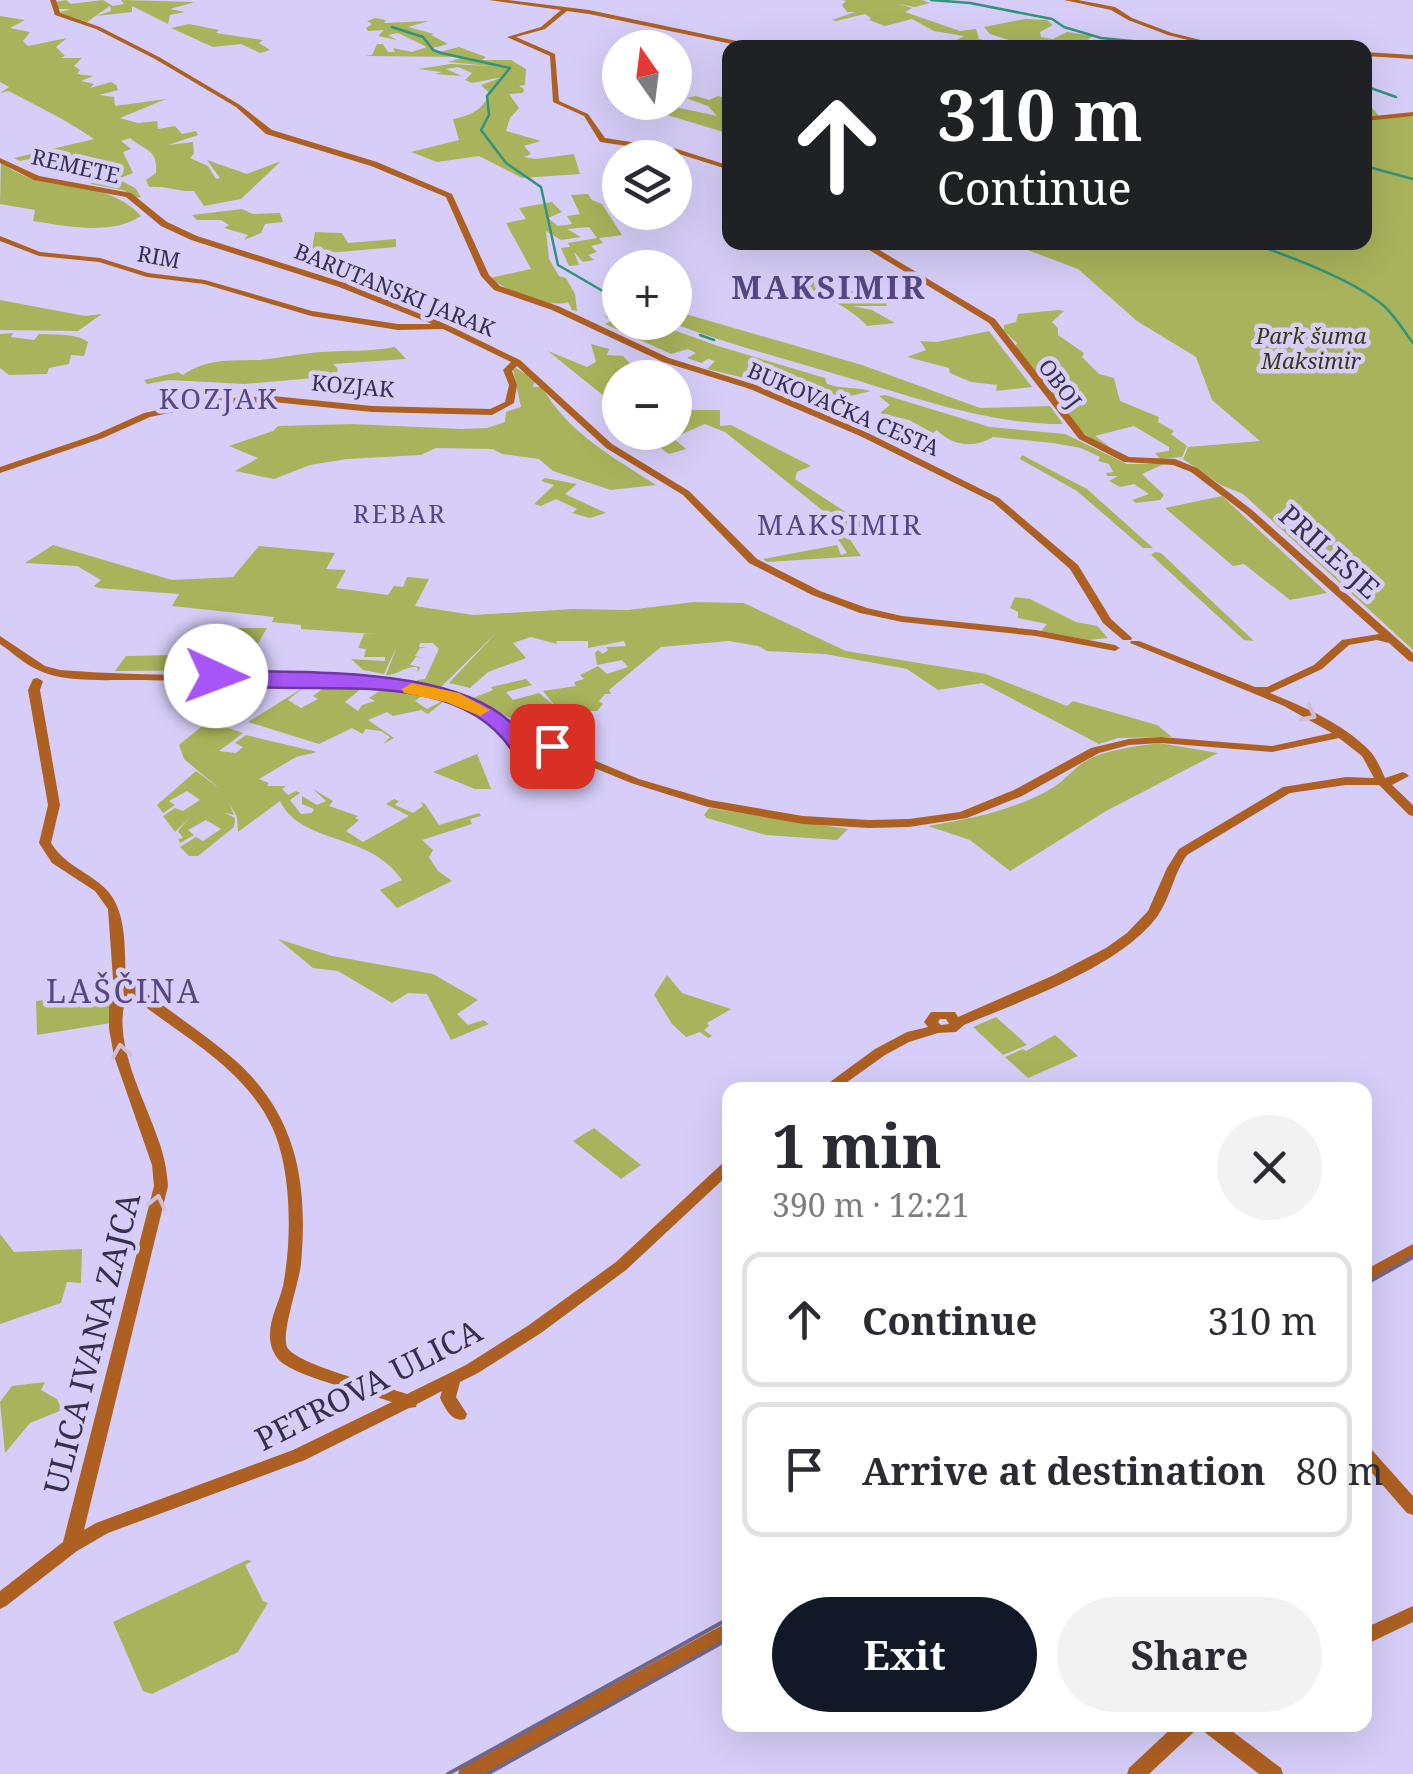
<!DOCTYPE html>
<html lang="en">
<head>
<meta charset="utf-8">
<style>
	:root { --surface:#fff; --page:#f2f2f3; --text:#2b2b33; --muted:#7c7c81; --line:#e1e1e2; --accent:#111827 }
	body { margin:0; font-family:"Noto Serif",serif; background:var(--page); color:var(--text); height:100vh; display:flex; flex-direction:column; font-size:38px; white-space:nowrap }
	* { box-sizing:border-box; margin:0 }
	p { font-size:32px; color:var(--muted) }
	.icon { flex:none; width:55px; height:55px; fill:none; stroke:currentColor; stroke-width:2; stroke-linecap:round; stroke-linejoin:round }
	.map { position:relative; flex:1; overflow:hidden }
	.panel { position:absolute; left:722px; top:1082px; width:650px; height:650px; display:flex; flex-direction:column; background:var(--surface); border-radius:20px; box-shadow:0 10px 40px #0002 }
	.panel>* { flex:none }
	.banner { position:absolute; left:722px; top:40px; width:650px; height:210px; border-radius:20px; box-shadow:0 10px 40px #0002; background:#202124; color:#fff; overflow:hidden }
	.needle { width:65px; rotate:346deg }
	.buttons { position:absolute; left:602px; top:30px; display:grid; gap:20px }
	.buttons a { display:grid; place-items:center; width:90px; height:90px; border-radius:50%; background:var(--surface); box-shadow:0 10px 40px #0002; font-size:50px }
	.pin { position:absolute; display:grid; place-items:center; width:85px; height:85px; color:#fff; margin:-42px; border-radius:20px; box-shadow:0 5px 15px #0006 }
	.me { position:absolute; width:110px; margin:-55px; rotate:92deg; stroke-linejoin:round; filter:drop-shadow(0 0 8px #0008) }
	.turn { display:flex; align-items:center; gap:35px; height:210px; padding:0 50px; font-size:45px }
	.turn .icon { width:130px; height:130px; stroke-width:2.5 }
	.turn b { display:block; font-size:70px; line-height:85px }
	.round { display:grid; place-items:center; flex:none; width:105px; height:105px; border-radius:52px; background:var(--page) }
	.head { display:flex; align-items:center; justify-content:space-between; height:170px; padding:0 50px }
	h1 { font-size:60px; font-weight:700; line-height:75px }
	.primary-button { display:flex; gap:20px; margin-top:auto; padding:20px 50px }
	.primary-button a { flex:1; height:115px; border-radius:60px; background:var(--accent); color:#fff; font-size:40px; font-weight:700; line-height:115px; text-align:center }
	.primary-button a+a { background:var(--page); color:var(--text) }
	ul { padding:0; list-style:none }
	li { display:flex; align-items:center; gap:30px; height:135px; margin:0 20px 15px; padding:0 30px; border:5px solid var(--line); border-radius:20px }
	li div { flex:1 }
	li b { display:block; font-size:38px }
	li em { font-style:normal }
	.map>svg:first-child { display:block }
	.green { fill:#a9b35b }
	.lines { fill:none; stroke-linecap:round; stroke-linejoin:round }
	.stream { stroke:#30947d; stroke-width:2.5 }
	.secondary { fill:#ae6022; fill-rule:evenodd }
	.tram { stroke:#6f6788; stroke-width:4 }
	.oneway { stroke:#d0bed8 }
	.route { fill:#a855f7; stroke:#6d37a1; stroke-width:2.5 }
	.slow { fill:#f59e0b }
	.labels { text-anchor:middle; dominant-baseline:central; stroke-width:9; stroke-linejoin:round; paint-order:stroke }
	.far-street-label { font-size:22px; fill:#37304c; stroke:#d6cef8 }
	.far-park-label { font-size:22px; font-style:italic; fill:#363a11; stroke:#d6cef8 }
	.far-neighbourhood-label { font-size:25px; letter-spacing:2.5px; fill:#564682; stroke:#d6cef8 }
	.far-quarter-label { font-size:28px; letter-spacing:2.5px; fill:#564682; stroke:#d6cef8 }
	.street-label { font-size:28px; fill:#37304c; stroke:#d6cef8 }
	.far-district-label { font-size:32px; font-weight:bold; letter-spacing:2.5px; fill:#564682; stroke:#d6cef8 }
	.quarter-label { font-size:32px; letter-spacing:2.5px; fill:#564682; stroke:#d6cef8 }
	.near-street-label { font-size:32px; fill:#37304c; stroke:#d6cef8 }
</style>
</head>
<body>
<div class="map">
<svg width="1413" height="1774" viewBox="0 0 1413 1774">
	<rect width="100%" height="100%" fill="#d6cef8"/>
	<g class="green">
		<path d="M66,0L71,4L103,0L113,6L124,4L121,0L195,2L170,9L185,12L170,15L168,24L132,6V12L96,16L111,11L110,6L87,22L57,13L71,9H57L56,2Z"/>
		<path d="M842,0H922L930,3L915,7L898,4L912,8L905,12L960,31L976,29L979,39L990,42L943,47L964,36L934,31L912,19L885,26L869,20L871,18L865,14L836,21L832,20L855,12H847L842,5L846,1Z"/>
		<path d="M0,16L25,20L10,28L30,32L23,41L28,46L67,38L56,47L65,56L61,58H82L74,66L80,70L77,74L93,76L81,81L94,84L90,88L111,82L116,85L118,90L99,95L114,97L115,106L166,99L120,118L138,123L157,121L158,129L175,126L182,134L196,131L198,135L168,145L193,142L194,154L190,158L208,166L216,179L220,178L207,160L247,174L281,161L241,199L204,206L194,191C177,192 167,185 149,187L146,180L156,173C158,149 145,151 130,138L121,141L131,149L123,152L133,173L118,179L135,188L141,197L136,198L123,190L90,184L94,181L90,179L102,172L92,173L67,163L76,157C57,162 40,155 20,161L14,158L94,139C62,117 34,105 9,91L0,93L9,87L0,82Z"/>
		<path d="M375,18L386,20L384,23L429,21L408,27L434,34L431,35L448,44L433,48L439,52L459,47L486,57L482,60H511L526,69L525,85L519,86L524,89L523,93L509,94L519,108L510,118L506,131L541,141L524,146L531,154L524,157L536,159L574,154L580,174L522,178L479,156L437,162L411,152L459,140L453,119C469,116 484,110 489,93L481,85L503,77L472,83L465,80L472,73L458,67L446,69L462,76L435,74L442,72L418,69L451,64L489,66L448,62L465,57L365,56L372,55L377,44H383L388,52H395L393,48L412,52L427,47L398,33L388,35L397,40L378,36L384,30L368,31L366,28L372,24L367,21Z"/>
		<path d="M1025,19L1047,20L1053,25L1040,32L1041,37L1053,39L1067,32L1093,36L1078,47L1024,45L990,34L984,27Z"/>
		<path d="M189,24L219,30L216,33L263,40L259,43L270,50L260,53L241,44L213,47L171,28Z"/>
		<path d="M696,96L709,100L718,96L730,99V134L664,114L675,107L717,116L708,106L686,98Z"/>
		<path d="M1365,99L1379,116L1413,115V650L1243,494L1221,485L1183,459L1188,447L1260,441L1212,400L1196,357L1137,321L1078,269L1009,243L1365,242Z"/>
		<path d="M1,162C43,197 103,174 141,216C111,236 66,226 33,221L35,210L0,204Z"/>
		<path d="M588,194L592,200L602,204L622,235L599,238L603,243L591,246L597,252L588,255L594,260L583,262L574,252L579,265L569,266L561,248L570,247L568,243L597,238L589,227L567,229L581,237L561,240L546,231L549,259L559,276L566,278L575,294L577,311L572,310L568,302C548,309 507,291 490,278L531,269L506,223L526,219L519,208L552,202L562,212L548,218L558,226L572,224L567,216L580,214L571,195Z"/>
		<path d="M242,209L253,214L280,213L283,222L265,224L261,233L244,240L248,235L224,228L229,225L221,220H197L192,215Z"/>
		<path d="M315,232L342,233L348,243L396,239V247L316,254L312,249Z"/>
		<path d="M804,277C832,288 858,291 886,301L887,306H852L872,310L895,323L867,326C853,309 817,292 795,282Z"/>
		<path d="M0,300L85,316L102,314L78,331L0,330Z"/>
		<path d="M620,310V322L654,323L718,346L825,378L827,384C841,389 856,387 871,391L842,398L817,387L803,391L760,378L753,380L707,369L715,361L708,359L701,363L687,358L696,353L688,349L671,354L605,324L611,321L605,316Z"/>
		<path d="M1058,310L1064,311L1052,322L1058,328V335L1084,353L1082,357L1099,374L1114,378L1120,401L1159,417L1158,422L1174,431L1171,434L1187,446L1182,457L1160,459L1155,453L1169,451V447L1134,426L1095,436L1119,454C1102,444 1083,436 1070,421C1062,412 1060,403 1051,394L1054,388L1039,380L1015,349L1017,343L1004,331V325L1016,322L1018,314Z"/>
		<path d="M675,311L862,365L980,408L1050,406L1063,424C982,424 909,395 832,373C778,357 725,343 672,323Z"/>
		<path d="M989,331L1032,387L996,391L997,385L971,382L950,373L949,368L907,357L926,350L920,341L937,342Z"/>
		<path d="M13,333L11,337L34,340L39,334C57,335 75,333 88,342L84,356L71,355L69,364L49,368L47,374L9,375L0,368V334Z"/>
		<path d="M591,344L609,349L607,355L623,356L638,372L650,371L665,377L620,378V409L548,351L587,367L596,362Z"/>
		<path d="M395,347L406,359L333,364L338,369L336,376L244,384L169,380L147,384L144,380L178,372L183,375C208,358 231,361 260,360C281,358 302,353 323,352C348,350 370,352 395,347Z"/>
		<path d="M516,368L535,380L533,387H542C568,433 613,457 656,485L611,490L553,471L539,459L502,454L493,449L436,448L421,455L347,459L310,465L274,479L235,471L258,458L229,446L273,431L278,426L352,424L462,429L487,428L505,422L506,412L521,407L513,370Z"/>
		<path d="M885,395L990,427L1065,434L1127,464H1164L1142,474L1164,495L1160,500L1136,503L1132,500L1149,494L1134,484L1120,487L1109,481L1118,476H1107L1106,473L1113,472L1109,464L1098,461L1100,457L1081,448L1053,443L993,437C975,448 953,447 937,430L933,433L909,420L880,413L890,405L879,396Z"/>
		<path d="M675,402L689,410H720V426L731,425L811,466L797,472L795,479L887,539L854,525L843,529L861,556L767,562L763,559L837,545L841,555L847,553L823,516L827,514L725,432L705,424L673,438L686,449L669,454L643,435L641,433L675,432Z"/>
		<path d="M1022,455L1087,489L1153,548H1143L1077,491L1020,459Z"/>
		<path d="M545,478L577,484L565,494L606,513L590,518L572,513L577,509L556,499L541,506L534,504L554,485L541,481Z"/>
		<path d="M1222,496L1327,593L1290,600L1244,564L1233,566L1165,508Z"/>
		<path d="M53,545L172,580L233,577L259,546L335,553L326,569L346,570L336,588L388,595L394,586L403,587L407,577L429,579L415,606L473,615L573,609L628,610L694,602L744,603L846,651L986,674L1067,706L1073,701L1157,725L1172,737L1118,738L1099,744L982,683L938,690L907,669L825,654L767,651L758,646L729,641L661,647L609,690L611,694H605L599,701L603,704L597,711H590L577,733L551,740L473,698L493,690L491,687L526,679L532,685L506,692L513,700L539,693L555,706L543,691L576,686L574,682L584,679L580,675L598,666L607,674L628,667L622,660L597,665L595,653L598,650L603,654L608,650L606,647L626,646L624,641L588,648V641H556L557,644L531,637L513,643L526,658L488,672L470,688L449,683L496,633L438,690L415,686L417,680L425,679L439,649L433,643H420L419,647L428,648H420L415,656L424,658L416,657L410,665L420,667L418,672L417,667C404,666 399,675 386,675L397,646L384,674L363,670L351,659L385,661V657H364L366,649L358,648L364,634H373L301,629V625L272,622L274,617L172,606L179,594L98,588L94,586L101,580L77,566L25,563Z"/>
		<path d="M1155,552L1161,553L1254,641L1244,640L1151,555Z"/>
		<path d="M1015,597L1030,599L1076,622L1097,626L1108,638L1088,640L1041,631L1047,624L1018,618V612L1010,608Z"/>
		<path d="M224,628H267L242,670L115,671L126,656L225,654V664L229,646L214,645Z"/>
		<path d="M306,686L288,700L301,708L318,699L313,696L326,686L362,688L345,702L358,711L362,705L375,701L369,698L381,690L423,695L415,701L427,709L444,700L455,703L444,701L428,714L421,710L393,716L387,712L368,720L394,738L383,744L390,737L381,731L365,729L363,734L352,728L319,744L248,722Z"/>
		<path d="M208,721L243,733L219,751L236,753L243,747L235,743L246,735L317,752L296,757L259,779L269,783L267,786H286L282,789L288,795L296,791L300,793L290,800L301,814L312,813L314,809L302,804V796L317,805L326,801L313,789L333,801L329,806L358,816L355,818L359,820L346,831L363,842L409,816L386,804L394,799L399,801L395,805L413,813L423,806L421,802L425,804L439,825L479,813L481,816L470,819L472,824L422,840L433,850L429,857L438,871L452,881L397,908L380,890L402,880C370,832 301,845 280,801L238,832L237,817L229,803L234,815L225,813L235,818L234,827L198,856H189L180,847L196,837L203,841L221,829L206,820L188,830L194,835L180,843L178,839L183,838L178,831L190,817L175,832L163,816L175,808L183,811L200,800L187,791L169,801L175,805L163,813L157,805L196,771L220,789L184,759L179,745Z"/>
		<path d="M1159,743L1218,753L1106,811L1010,871L970,840L928,826C971,819 1016,810 1054,787C1065,780 1073,769 1084,762C1106,749 1134,747 1159,743Z"/>
		<path d="M477,754L491,789H520H475L433,772Z"/>
		<path d="M709,808L848,829L837,840L766,835L707,818L704,815Z"/>
		<path d="M278,939L332,956L433,974L478,1000L457,1014L468,1025L483,1020L489,1024L451,1040L427,994L408,993L392,1003L338,971L313,968Z"/>
		<path d="M667,975L682,993L731,1009L707,1023L709,1026L704,1030L712,1036L708,1038L700,1032L686,1037L672,1024L654,995Z"/>
		<path d="M108,993L111,1023L37,1035L36,1001Z"/>
		<path d="M996,1017L1027,1045L1003,1055L973,1027Z"/>
		<path d="M1055,1035L1078,1056L1028,1078L1005,1057L1023,1049L1026,1051Z"/>
		<path d="M594,1128L641,1165L621,1179L573,1141Z"/>
		<path d="M0,1234L14,1252L82,1249L81,1283L67,1282L61,1303L0,1324Z"/>
		<path d="M45,1382L41,1390L57,1399L62,1410L30,1423L5,1453L0,1402L12,1386Z"/>
		<path d="M247,1560L252,1561L245,1565L263,1601L268,1603L238,1652L152,1694L143,1691L113,1622Z"/>
	</g>
	<g class="lines">
		<g class="stream">
			<path d="M931,0L970,3L1052,19L1064,27L1101,38L1204,48"/>
			<path d="M392,27L423,37L433,50L441,53L510,68L487,96L489,115L481,130L506,163L541,187L558,265L613,297"/>
			<path d="M1365,86L1396,97"/>
			<path d="M1365,166L1413,179"/>
			<path d="M1249,242C1288,256 1353,279 1384,306C1395,316 1404,331 1413,343"/>
			<path d="M700,335L714,340"/>
		</g>
		<g class="secondary">
			<path d="M50,0H56L60,13L100,27L159,57L240,105L272,130L377,162L452,194L489,275L500,286L558,306L669,358L756,385L866,432L999,498L1078,565L1111,619L1132,638L1131,640H1123L1103,623L1070,569L993,502L860,436L750,389L663,362L552,310L494,290L481,276L446,197L371,166L266,134L236,107L155,59L96,29L55,15Z"/>
			<path d="M489,0H507L589,10L765,47L751,48L589,14L567,11L545,29L516,37L555,54L559,101L588,114L605,138L677,149L730,166V170L676,153L600,142L584,116L553,102L550,56L507,37L541,27L561,10Z"/>
			<path d="M1064,0H1078L1115,7L1132,18L1172,33L1234,48H1220L1168,35L1128,20L1111,10Z"/>
			<path d="M1365,52L1413,55V59L1365,56Z"/>
			<path d="M1413,112V116L1365,121V117Z"/>
			<path d="M0,158L39,176L131,193L167,222L197,236L345,283L446,324L520,360L612,444L689,491L757,559L820,591L867,608L902,616L1036,630L1115,645L1120,648L1115,651L1036,636L902,622L860,613L812,595L749,563L683,495L606,448L517,366L512,371L517,385L514,403L492,415L372,412L273,402L209,405L150,417L103,438L0,473V467L97,434L144,413L209,399L273,396L372,406L490,409L505,402L509,385L503,370L511,362L443,329L398,330L311,316L204,284L147,277L99,262L39,256L0,241V236L40,252L100,258L148,273L205,280L312,311L398,324H432L339,287L191,240L161,226L126,197L34,180L0,163Z"/>
			<path d="M856,242H866L995,319L1085,435L1129,457L1175,459L1197,468L1252,510L1413,653V662L1409,661L1389,643L1377,640L1349,645L1322,669L1270,693C1305,707 1343,724 1369,750C1376,757 1381,769 1385,778L1403,772L1407,774L1409,776L1392,785L1413,805V816L1409,815L1379,785H1346L1290,793L1187,855C1172,876 1170,903 1152,923C1111,970 1021,1001 964,1025L956,1032L938,1033L909,1042L885,1055L836,1090H819L875,1049L907,1032L928,1027L924,1022L931,1012H955L958,1017L1054,975L1106,948L1127,933L1148,911L1167,868L1179,849L1283,787L1346,777L1374,778L1362,756L1339,738L1272,752L1161,743L1129,745L1099,753L1022,796L967,818L909,827L869,828L803,824L708,807L631,783L543,747H515C509,739 505,729 497,723C411,666 230,683 128,680C102,680 62,682 38,670C24,664 12,652 0,644V636L45,666L60,670C110,674 161,675 212,675C290,674 371,672 447,693C479,701 506,721 537,734L540,740L548,741L639,779L710,800L803,816L869,820L909,819L960,812L1014,790L1091,748L1129,739L1161,737L1272,746L1332,733L1284,706L1130,643L1131,641H1139L1255,687H1267L1314,665L1342,640L1379,634L1246,514L1191,472L1173,465L1124,462L1079,439L989,323ZM517,734L528,738L529,741H522ZM940,1019H946L949,1024L941,1025L938,1022Z"/>
			<path d="M37,678L43,681L40,690L60,805L51,843C65,864 80,868 99,883C128,904 124,945 126,977C162,1007 202,1031 236,1061C298,1117 308,1185 301,1264C299,1283 281,1333 287,1347C296,1365 385,1386 407,1394L466,1365L529,1325L616,1262L725,1161L730,1160V1173L626,1270L541,1333L478,1373L460,1382L456,1397L467,1414L465,1419C452,1423 445,1408 440,1398L442,1391L417,1404L416,1407L409,1408L305,1460L108,1533L77,1551L6,1606L0,1609V1591L63,1542L154,1186L152,1165L114,1056L109,1029V1004L118,984L113,979L108,909L95,891L52,863L39,843L48,805L28,690L33,679ZM128,993C178,1035 243,1065 272,1127C292,1170 292,1240 283,1286C279,1303 269,1319 270,1337C270,1344 273,1353 278,1359C292,1376 367,1393 392,1402L293,1450L96,1523L84,1530L168,1186C167,1170 164,1155 158,1139C144,1097 109,1037 128,993Z"/>
			<path d="M1413,1244V1257L1365,1283V1270Z"/>
			<path d="M1365,1447L1371,1449L1413,1496V1515L1407,1513L1365,1465Z"/>
			<path d="M1413,1606V1622L1365,1645V1628Z"/>
			<path d="M730,1621V1638L485,1774H458L460,1768Z"/>
			<path d="M1175,1725H1197L1195,1731L1149,1774H1127L1129,1768Z"/>
			<path d="M1201,1725H1224L1281,1768L1283,1774H1259L1203,1731Z"/>
		</g>
		<g class="tram">
			<path d="M1365,1284L1413,1257"/>
			<path d="M448,1774L730,1618"/>
			<path d="M487,1774L730,1638"/>
		</g>
	</g>
	<defs><path id="oneway-chevron" d="M-2-3.5L2.5 0L-2 3.5" fill="none" stroke-width="1.6" stroke-linecap="round" stroke-linejoin="round" transform="scale(2.5)"/></defs>
	<g class="oneway">
		<use href="#oneway-chevron" transform="translate(1309 714) rotate(27)"/>
		<use href="#oneway-chevron" transform="translate(121 1051) rotate(-99)"/>
		<use href="#oneway-chevron" transform="translate(157 1202) rotate(-77)"/>
	</g>
	<path class="route" d="M216,670C298,674 474,662 524,738L539,736L563,746L552,753L538,748L511,749C450,659 300,702 209,681V672Z"/>
	<path class="slow" d="M412,683L459,693L490,710L480,716L446,702L404,693L402,689Z"/>
	<g class="labels">
		<g class="far-street-label">
			<text transform="translate(76 165) rotate(13)">REMETE</text>
			<text transform="translate(159 256) rotate(10)">RIM</text>
			<text transform="translate(395 289) rotate(22)">BARUTANSKI JARAK</text>
			<text transform="translate(1061 383) rotate(53)">OBOJ</text>
			<text transform="translate(353 385) rotate(5)">KOZJAK</text>
			<text transform="translate(844 408) rotate(23)">BUKOVAČKA CESTA</text>
		</g>
		<g class="far-park-label">
			<text x="1311" y="335">Park šuma<tspan x="1311" dy="25">Maksimir</tspan></text>
		</g>
		<g class="far-neighbourhood-label">
			<text x="400" y="513">REBAR</text>
		</g>
		<g class="far-quarter-label">
			<text x="219" y="398">KOZJAK</text>
			<text x="840" y="524">MAKSIMIR</text>
		</g>
		<g class="street-label">
			<text transform="translate(1330 551) rotate(42)">PRILESJE</text>
		</g>
		<g class="far-district-label">
			<text x="829" y="286">MAKSIMIR</text>
		</g>
		<g class="quarter-label">
			<text x="124" y="990">LAŠČINA</text>
		</g>
		<g class="near-street-label">
			<text transform="translate(91 1343) rotate(-76)">ULICA IVANA ZAJCA</text>
			<text transform="translate(368 1384) rotate(-27)">PETROVA ULICA</text>
		</g>
	</g>
</svg>
<div class="buttons">
<a><svg class="needle" viewBox="-14 -14 28 28"><path d="M0-13l5 13h-10z" fill="#e53935"/><path d="M0 13l5-13h-10z" fill="#7c7c81"/></svg></a>
<a><svg class="icon" aria-label="layers" viewBox="0 0 24 24"><path d="M12 4l9 5-9 5-9-5zM3 14l9 5 9-5"/></svg></a>
<a>+</a>
<a>−</a>
</div>
<div class="pin" style="left:552px;top:746px;background:#d93025"><svg class="icon" aria-label="arrive" viewBox="0 0 24 24"><path d="M6 21V4h12l-3 4 3 4H6"/></svg></div>
<svg class="me" style="left:216px;top:676px" viewBox="-20 -20 40 40"><circle r="19" fill="#fff"/><path d="M0-13L10 11 0 6-10 11z" fill="#a855f7"/></svg>
<div class="banner">
<div class="turn"><svg class="icon" aria-label="ahead" viewBox="0 0 24 24"><path d="M12 20V5M6 11l6-6 6 6"/></svg><div><b>310 m</b>Continue</div></div>
</div>
<section class="panel">
<div class="head"><div><h1>1 min</h1><p>390 m · 12:21</p></div><a class="round"><svg class="icon" aria-label="close" viewBox="0 0 24 24"><path d="M6 6l12 12M18 6L6 18"/></svg></a></div>
<ul>
<li><svg class="icon" aria-label="ahead" viewBox="0 0 24 24"><path d="M12 20V5M6 11l6-6 6 6"/></svg><div><b>Continue</b></div><em>310 m</em></li>
<li><svg class="icon" aria-label="arrive" viewBox="0 0 24 24"><path d="M6 21V4h12l-3 4 3 4H6"/></svg><div><b>Arrive at destination</b></div><em>80 m</em></li>
</ul>
<div class="primary-button"><a>Exit</a><a>Share</a></div>
</section>
</div>
</body>
</html>
